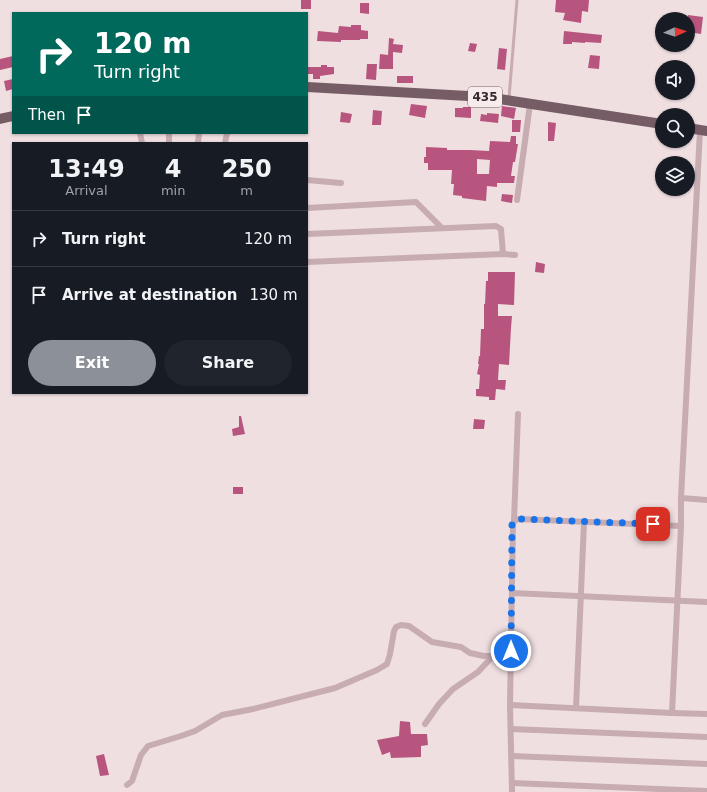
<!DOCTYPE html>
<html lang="en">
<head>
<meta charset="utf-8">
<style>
	:root { --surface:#171b24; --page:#20242c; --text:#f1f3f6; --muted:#9ea1a6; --line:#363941; --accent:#8c9099 }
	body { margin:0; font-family:"DejaVu Sans",sans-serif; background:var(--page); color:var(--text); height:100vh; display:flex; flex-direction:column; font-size:15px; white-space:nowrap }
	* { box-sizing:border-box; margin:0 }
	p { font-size:13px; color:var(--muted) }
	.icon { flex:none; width:22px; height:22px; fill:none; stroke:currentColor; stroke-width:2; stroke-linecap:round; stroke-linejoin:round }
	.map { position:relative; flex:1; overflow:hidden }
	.sheet { position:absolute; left:12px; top:142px; width:296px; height:252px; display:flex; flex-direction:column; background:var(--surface); border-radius:0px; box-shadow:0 1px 3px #0004 }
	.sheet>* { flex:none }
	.guide { position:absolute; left:12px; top:12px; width:296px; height:122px; border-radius:0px; box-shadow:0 1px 3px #0004; background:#00695c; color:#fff; overflow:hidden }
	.needle { width:26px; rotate:87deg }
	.tools { position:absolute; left:655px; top:12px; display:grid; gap:8px }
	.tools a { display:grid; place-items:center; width:40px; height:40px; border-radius:50%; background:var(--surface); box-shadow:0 1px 3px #0004; font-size:20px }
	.pin { position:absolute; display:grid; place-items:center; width:34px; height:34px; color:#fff; margin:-17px; border-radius:8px; box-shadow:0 2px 6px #0006 }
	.me { position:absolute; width:44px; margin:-22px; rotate:0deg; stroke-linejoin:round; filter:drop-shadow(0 0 3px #0008) }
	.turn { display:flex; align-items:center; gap:14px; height:84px; padding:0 16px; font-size:18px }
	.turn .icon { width:52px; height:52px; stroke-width:2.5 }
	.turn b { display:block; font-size:28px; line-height:34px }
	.then { display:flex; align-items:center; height:38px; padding:0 16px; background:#0003; gap:8px; font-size:15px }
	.eta { display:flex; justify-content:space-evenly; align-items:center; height:68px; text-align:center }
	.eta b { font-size:24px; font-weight:700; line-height:28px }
	.cta { display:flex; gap:8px; margin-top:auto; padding:8px 16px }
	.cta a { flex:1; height:46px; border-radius:24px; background:var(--accent); color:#fff; font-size:16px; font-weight:700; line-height:46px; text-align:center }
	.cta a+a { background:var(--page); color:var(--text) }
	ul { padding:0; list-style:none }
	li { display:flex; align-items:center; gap:12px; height:56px; padding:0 16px; border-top:1px solid var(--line) }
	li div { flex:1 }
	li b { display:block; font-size:15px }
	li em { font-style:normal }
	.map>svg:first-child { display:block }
	.building { fill:#b8557e; fill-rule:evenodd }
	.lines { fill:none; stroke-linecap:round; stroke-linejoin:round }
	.service { stroke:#c7acb1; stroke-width:3 }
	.minor { stroke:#c7acb1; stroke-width:6 }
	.primary { stroke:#765d65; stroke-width:10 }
	.route { stroke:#1a73e8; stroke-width:7; stroke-dasharray:0 12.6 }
	.labels { text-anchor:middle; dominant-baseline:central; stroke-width:3; stroke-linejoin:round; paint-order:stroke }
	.shield { fill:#f8ebec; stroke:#706467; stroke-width:1 }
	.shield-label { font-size:12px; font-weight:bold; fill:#362a2e }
</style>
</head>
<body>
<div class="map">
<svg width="707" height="792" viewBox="0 0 707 792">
	<rect width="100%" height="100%" fill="#f0dfe1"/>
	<g class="building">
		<rect x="301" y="0" width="10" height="9"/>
		<path d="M556,0H589L588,12L582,11L581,23L563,20L565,13L555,12Z"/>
		<path d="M360,3H369V14L360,13Z"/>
		<path d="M688,15L703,17L701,34L688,32Z"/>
		<path d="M351,25H361V30L368,31V39H360V40H341V42L317,41L318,31L338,33L339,26L351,27Z"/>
		<path d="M564,31L602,35L601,43L585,42V43L572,42V44H563Z"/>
		<path d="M389,38L394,39L393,44L403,45L402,53L393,52V69H379L380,54L388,55Z"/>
		<path d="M470,43L477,44L475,52L468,51Z"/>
		<path d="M499,48L507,49L505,70L497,69Z"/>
		<path d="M590,55L600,56L599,69L588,68Z"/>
		<path d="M13,56V67L0,70V59Z"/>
		<path d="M367,64H377L376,80L366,79Z"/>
		<path d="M321,65H327V67H334V74L320,76V79H313V74H307V67H321Z"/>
		<rect x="397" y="76" width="16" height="7"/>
		<path d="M13,79V89L6,91L4,81Z"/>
		<path d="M411,104L427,106L425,118L409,115Z"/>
		<path d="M502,106L516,108L514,119L501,116Z"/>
		<path d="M463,107H471V118L455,117V108H463Z"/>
		<path d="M373,110L382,111L381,125H372Z"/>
		<path d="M341,112L352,114L350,123L340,122Z"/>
		<path d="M487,113L499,114L498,123L480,121L481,114L487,115Z"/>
		<path d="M512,120H521L520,132H512Z"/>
		<path d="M548,122L556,123L554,141H548Z"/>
		<path d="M511,136H516V144H518L515,162H513L511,176H515L514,183H497V187L487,186L486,201L462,198V196L453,195L454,184H451L452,170H428V163H424V157H426V147L447,148V150H470L489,151L490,141L510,142ZM477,159L490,160L489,174H477Z"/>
		<path d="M502,194L513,195L512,203L501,201Z"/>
		<path d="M536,262L545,264L544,273L535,272Z"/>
		<path d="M488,272H515L514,305L498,304V316H512L511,328L509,365L499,364L498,380H506L505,390L496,389L495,400H489V397L476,396V389H479L480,375L477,374L479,364H478L479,356H480L481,329H484V304H485L486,281H488Z"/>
		<path d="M239,416H241L245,434L233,436L232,429L239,427Z"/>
		<path d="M474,419L485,420L484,429H473Z"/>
		<rect x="233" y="487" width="10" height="7"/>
		<path d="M400,721L410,722L411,734H427L428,745L421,746V757L391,758L390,752L382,755L377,740L399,736Z"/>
		<path d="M104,754L109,775L100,776L96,756Z"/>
	</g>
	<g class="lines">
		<path class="service" d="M509,98L517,0"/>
		<g class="minor">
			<path d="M700,130L681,498L707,500"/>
			<path d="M140,133L142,143"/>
			<path d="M169,133V143"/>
			<path d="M198,143L199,133"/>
			<path d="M225,143L227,133"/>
			<path d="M307,180L341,183"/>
			<path d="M517,200L530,104"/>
			<path d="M307,208L416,202L441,227"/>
			<path d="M307,234L496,226L501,229L503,254"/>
			<path d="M307,262L503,254L515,255"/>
			<path d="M514,521L518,414"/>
			<path d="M512,593L707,602"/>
			<path d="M510,705L672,713L681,526"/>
			<path d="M576,708L584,522"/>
			<path d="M672,713L707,714"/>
			<path d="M425,724L439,704L453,689L478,672L493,656"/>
			<path d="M511,729L707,737"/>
			<path d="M512,756L707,764"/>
			<path d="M512,783L707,791"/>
			<path d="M127,785L132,781L141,755L148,746L181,736L195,731L222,715L253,709L335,688L377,670L387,664L390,654L394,631L396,627L401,625L409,626L432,642L461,647L470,653L484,656H493L511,651"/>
			<path d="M512,792L510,705L513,524L514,521L519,519L681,526V498"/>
		</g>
		<g class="primary">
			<path d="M307,87L486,97L662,124"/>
			<path d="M0,119L13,116"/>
			<path d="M688,128L707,131"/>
		</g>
	</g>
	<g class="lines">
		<path class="route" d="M511,651L512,524L514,521L519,519L653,524"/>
	</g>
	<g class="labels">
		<rect class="shield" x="468" y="87" width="34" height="20" rx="3"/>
		<g class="shield-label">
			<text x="485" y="97">435</text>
		</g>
	</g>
</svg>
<div class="tools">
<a><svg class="needle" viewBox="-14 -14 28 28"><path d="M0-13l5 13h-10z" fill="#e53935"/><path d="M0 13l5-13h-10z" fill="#9ea1a6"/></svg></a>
<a><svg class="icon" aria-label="sound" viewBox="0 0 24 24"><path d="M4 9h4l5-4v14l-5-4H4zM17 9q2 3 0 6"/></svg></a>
<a><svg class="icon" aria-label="search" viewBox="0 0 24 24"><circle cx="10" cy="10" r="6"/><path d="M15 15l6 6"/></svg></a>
<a><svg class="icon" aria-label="layers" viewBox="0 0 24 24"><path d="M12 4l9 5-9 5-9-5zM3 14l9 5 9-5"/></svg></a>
</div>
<div class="pin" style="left:653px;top:524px;background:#d93025"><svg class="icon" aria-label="arrive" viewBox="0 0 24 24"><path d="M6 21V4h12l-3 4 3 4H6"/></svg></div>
<svg class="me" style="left:511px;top:651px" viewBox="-20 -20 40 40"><circle r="17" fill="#1a73e8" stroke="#fff" stroke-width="3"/><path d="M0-11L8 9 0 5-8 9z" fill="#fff"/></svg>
<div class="guide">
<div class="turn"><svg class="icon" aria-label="right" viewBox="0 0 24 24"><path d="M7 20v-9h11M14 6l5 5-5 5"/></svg><div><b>120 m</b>Turn right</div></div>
<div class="then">Then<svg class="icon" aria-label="arrive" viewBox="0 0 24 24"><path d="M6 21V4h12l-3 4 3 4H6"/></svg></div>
</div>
<section class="sheet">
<div class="eta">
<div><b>13:49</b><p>Arrival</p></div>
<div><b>4</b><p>min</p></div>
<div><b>250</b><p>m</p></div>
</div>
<ul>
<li><svg class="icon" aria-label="right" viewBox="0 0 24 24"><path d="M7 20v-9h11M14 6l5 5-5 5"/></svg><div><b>Turn right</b></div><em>120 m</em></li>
<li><svg class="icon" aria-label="arrive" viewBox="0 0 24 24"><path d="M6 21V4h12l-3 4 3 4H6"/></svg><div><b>Arrive at destination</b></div><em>130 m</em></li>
</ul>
<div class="cta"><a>Exit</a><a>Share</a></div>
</section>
</div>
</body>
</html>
